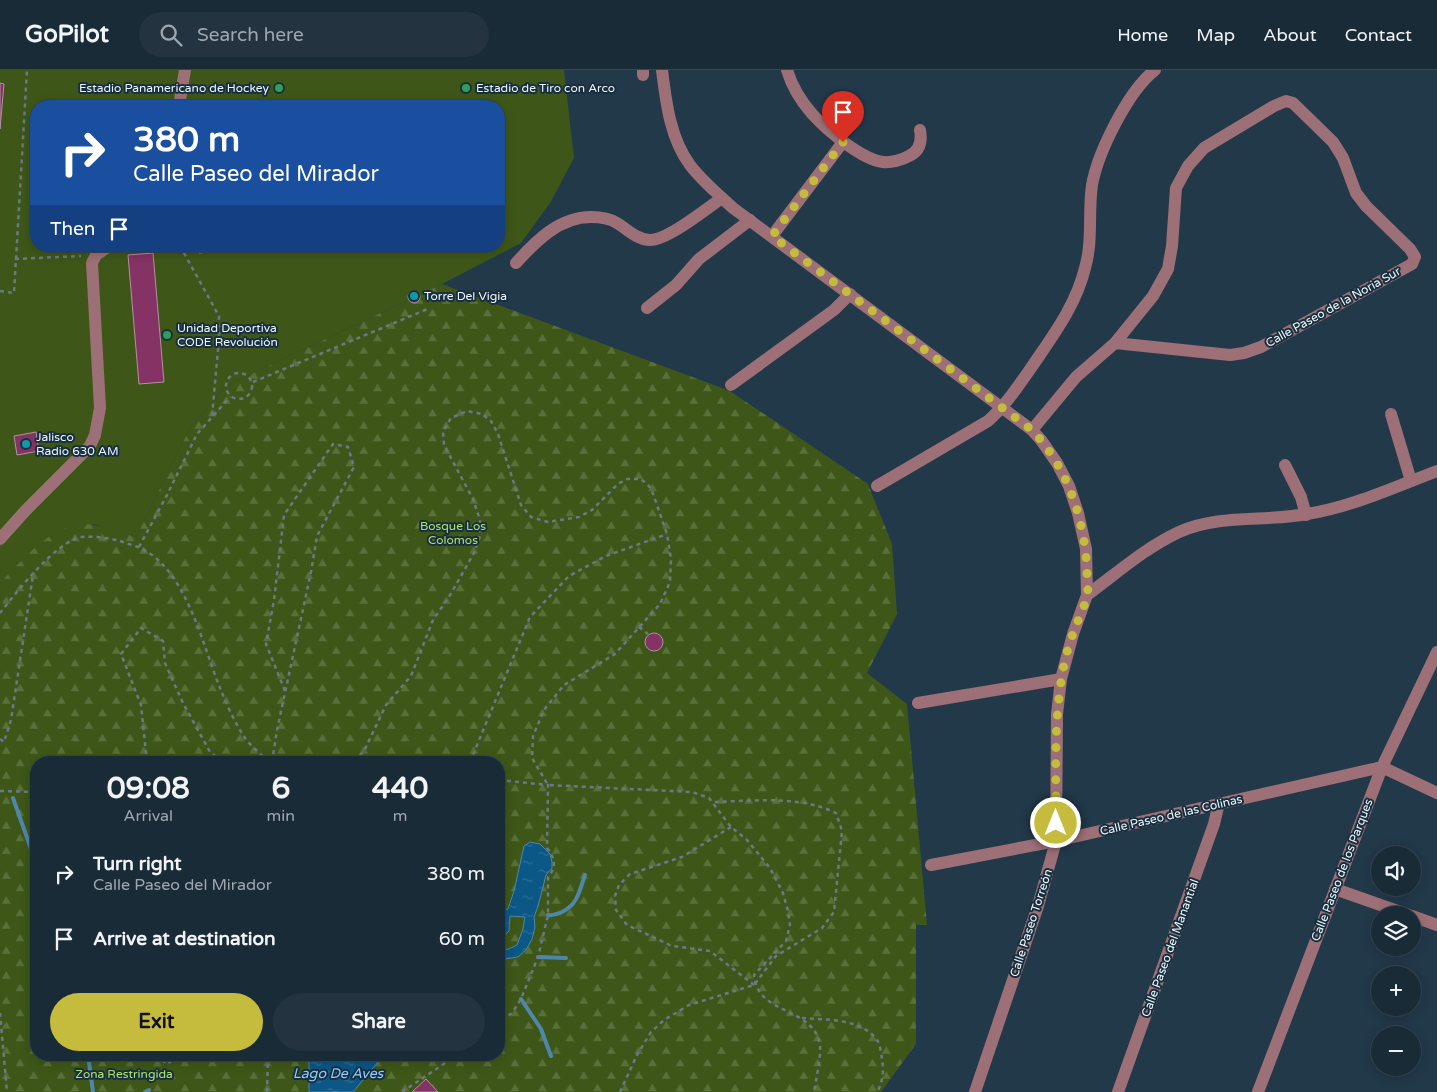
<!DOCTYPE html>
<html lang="en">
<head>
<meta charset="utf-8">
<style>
	:root { --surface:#1a2b38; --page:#233340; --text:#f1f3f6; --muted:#9fa7ae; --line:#384753; --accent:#c5bc3d }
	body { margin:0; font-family:"Varela Round",sans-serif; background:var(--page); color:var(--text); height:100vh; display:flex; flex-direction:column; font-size:19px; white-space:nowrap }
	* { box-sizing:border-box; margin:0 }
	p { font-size:16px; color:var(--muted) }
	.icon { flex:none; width:28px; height:28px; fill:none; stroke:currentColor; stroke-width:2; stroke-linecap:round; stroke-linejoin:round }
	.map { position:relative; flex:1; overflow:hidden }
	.side { position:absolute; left:30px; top:686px; width:475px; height:305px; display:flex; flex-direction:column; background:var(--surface); border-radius:20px; box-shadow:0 2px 12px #0003,0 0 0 1px var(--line) }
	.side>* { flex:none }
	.hud { position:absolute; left:30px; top:30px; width:475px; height:152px; border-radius:20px; box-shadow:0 2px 12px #0003,0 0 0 1px var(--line); background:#1a4fa0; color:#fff; overflow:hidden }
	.tools { position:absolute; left:1371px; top:776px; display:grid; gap:10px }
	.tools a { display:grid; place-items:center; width:50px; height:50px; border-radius:50%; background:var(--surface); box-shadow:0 2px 12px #0003,0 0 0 1px var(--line); font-size:25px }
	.pin { position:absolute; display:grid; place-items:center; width:42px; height:42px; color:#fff; margin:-51px -21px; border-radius:50% 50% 50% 0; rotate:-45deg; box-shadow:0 0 5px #0007 }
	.pin .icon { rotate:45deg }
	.me { position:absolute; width:55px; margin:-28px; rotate:0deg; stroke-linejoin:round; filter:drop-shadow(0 0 4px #0008) }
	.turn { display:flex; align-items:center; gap:18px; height:105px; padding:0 20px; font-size:22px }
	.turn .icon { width:65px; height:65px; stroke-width:2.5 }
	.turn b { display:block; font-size:35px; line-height:42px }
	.then { display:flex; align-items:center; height:48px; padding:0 20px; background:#0003; gap:10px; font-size:19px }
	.eta { display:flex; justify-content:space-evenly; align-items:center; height:85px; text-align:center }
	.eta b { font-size:30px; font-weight:800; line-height:35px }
	.cta { display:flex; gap:10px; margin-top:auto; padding:10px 20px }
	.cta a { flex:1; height:58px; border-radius:30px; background:var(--accent); color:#111; font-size:20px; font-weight:800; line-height:58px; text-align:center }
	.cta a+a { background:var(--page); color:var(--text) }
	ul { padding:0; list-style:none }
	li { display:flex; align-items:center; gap:15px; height:65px; padding:0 20px }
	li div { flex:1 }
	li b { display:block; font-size:19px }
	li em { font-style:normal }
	header { display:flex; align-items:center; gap:30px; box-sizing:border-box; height:70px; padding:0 25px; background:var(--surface); border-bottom:1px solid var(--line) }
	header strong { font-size:24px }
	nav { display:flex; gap:28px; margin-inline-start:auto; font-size:18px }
	.search { width:350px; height:45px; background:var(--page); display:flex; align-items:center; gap:12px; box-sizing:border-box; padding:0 18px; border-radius:28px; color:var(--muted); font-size:19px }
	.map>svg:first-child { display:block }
	.green { fill:#3e5718; fill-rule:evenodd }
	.forest { fill:url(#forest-firs); fill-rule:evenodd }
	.water { fill:url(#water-ripples); stroke:#4f87aa }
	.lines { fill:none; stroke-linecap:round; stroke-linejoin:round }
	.stream { stroke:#4f87aa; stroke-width:4 }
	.building { fill:#853364; stroke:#b193a2 }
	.path { stroke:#687a87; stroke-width:2.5; stroke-dasharray:4 4; stroke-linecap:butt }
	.minor { stroke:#9c7076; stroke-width:12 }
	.route { stroke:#c5bc3d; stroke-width:9; stroke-dasharray:0 16.2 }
	.leisure-dot { fill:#2e9e5b; stroke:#182f3f; stroke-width:2 }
	.culture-dot { fill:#0f9aa8; stroke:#182f3f; stroke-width:2 }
	.labels { text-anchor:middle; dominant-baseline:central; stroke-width:4; stroke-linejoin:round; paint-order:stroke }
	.poi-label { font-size:12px; fill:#eef6fd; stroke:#182f3f; text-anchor:start }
	.street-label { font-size:12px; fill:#eef6fd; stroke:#182f3f }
	.park-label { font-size:12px; fill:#afe16a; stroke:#182f3f }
	.water-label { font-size:14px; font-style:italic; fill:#8dccfd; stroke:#182f3f }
</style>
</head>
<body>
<header>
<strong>GoPilot</strong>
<div class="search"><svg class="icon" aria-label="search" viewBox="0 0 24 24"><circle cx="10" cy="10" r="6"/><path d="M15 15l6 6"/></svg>Search here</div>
<nav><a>Home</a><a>Map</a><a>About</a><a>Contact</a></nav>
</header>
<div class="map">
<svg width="1437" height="1022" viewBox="0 0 1437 1022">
	<defs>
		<pattern id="forest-firs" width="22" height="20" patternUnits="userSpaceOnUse" patternTransform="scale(1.25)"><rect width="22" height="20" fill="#3e5718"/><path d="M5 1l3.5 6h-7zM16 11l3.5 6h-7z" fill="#5a703a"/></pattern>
		<pattern id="water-ripples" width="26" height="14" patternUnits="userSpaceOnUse" patternTransform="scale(1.25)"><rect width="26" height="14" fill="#0b5786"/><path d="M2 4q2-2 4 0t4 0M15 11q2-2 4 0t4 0" fill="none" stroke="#2f7098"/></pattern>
	</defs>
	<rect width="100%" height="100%" fill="#22394a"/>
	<path class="green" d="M0,0H564L574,88L550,133L521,173L442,214L226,316L190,358L136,467L94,454L45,470L0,513ZM36,36H499V176H36Z"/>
	<path class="forest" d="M442,214L730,321L868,414L892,474L897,544L867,603L907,634L927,855H916V974L881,1022H0V513C25,488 55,448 95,455C109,457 123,463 136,467L190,358L226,316ZM36,692H499V985H36Z"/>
	<g class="water">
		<path d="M530,772L540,774L550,784L552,792V798L546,805L538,836L534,847L535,857L532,869L526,880L518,887L499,890V880L509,879L517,875L523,859L525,847L510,846L509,861L499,871C499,861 505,857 503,847H499V841L508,839L514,821L524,776Z"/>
		<path d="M309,985H381L378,992L353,1022H309Z"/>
	</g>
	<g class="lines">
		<g class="stream">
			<path d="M13,728L36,793"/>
			<path d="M548,845C553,846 555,844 560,843C578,835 579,822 585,805"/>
			<path d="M538,887L566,888"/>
			<path d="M521,929L541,959L551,986"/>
			<path d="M88,985L93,1022"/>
			<path d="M145,1022L149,1020"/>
		</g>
	</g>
	<g class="building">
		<path d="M0,13L4,14L0,59Z"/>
		<path d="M217,30L218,36H182L181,34Z"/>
		<path d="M198,176H234L235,179L199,183Z"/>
		<path d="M153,183L164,312L139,314L128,185Z"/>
		<circle cx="414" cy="227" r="6"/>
		<path d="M36,362L39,381L17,385L14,366Z"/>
		<circle cx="654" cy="572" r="9"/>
		<path d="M426,1009L438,1022H412Z"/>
	</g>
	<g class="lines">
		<g class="path">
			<path d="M180,176L219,246V269L212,346"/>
			<path d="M15,189L81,186"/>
			<path d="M0,221L14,223L27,0"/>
			<circle cx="239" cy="316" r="13"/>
			<path d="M253,312L430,238"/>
			<path d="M139,477L167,425L197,364L230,327"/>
			<path d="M0,543C15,524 57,470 82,467C94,466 109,468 120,471C126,473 132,475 138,477C186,497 202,574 220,618C226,633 234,651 243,665C249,675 261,684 269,692"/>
			<path d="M639,557L648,564"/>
			<path d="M0,669L4,672L11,650L33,505"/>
			<path d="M147,692L141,635L121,584L141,558L163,571L165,593L183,633L210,682L221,691L227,692"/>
			<path d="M272,692L277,660L311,502L317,466L354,397L348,377L333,374L284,445L274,530L266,574L285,621"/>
			<path d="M355,692L365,679L386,635L411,606L433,550L449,527L474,483L480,466V450L473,429L444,375L443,362L451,348L467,341L482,344L491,351L498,364L521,435L531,447L548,452L579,447L592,440L618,414L627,409H641L651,418L667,464L671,489L670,512L660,534L615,584L564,615L544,640L533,666L532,688L548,715L692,722L709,728L712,732L731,757L747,770L770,798L783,823L788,841L790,855L786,871L754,905C757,946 815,936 820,976C821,987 816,1010 814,1022"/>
			<path d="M470,692L530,547L569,506L606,486L667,464"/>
			<path d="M499,710L548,715L547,778C555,788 557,797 548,807V845L538,887L521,929L512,943L499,953"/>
			<path d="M0,721L36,722"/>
			<path d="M731,757L682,787L630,804L619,815L615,826L616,840L627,855L672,876L710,881L754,915"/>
			<path d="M0,943L7,1022"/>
			<path d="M802,948C826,950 861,948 877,970C880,974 881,983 882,989C884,1000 883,1012 877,1022"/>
			<path d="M156,985L167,994L179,985"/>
			<path d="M267,1022L268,985"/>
			<path d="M402,1022L457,985"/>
			<path d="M620,1022L637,985L651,962L664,950L689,935L754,915L776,886L822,858L834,842L842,761L836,743C799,725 753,731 713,732"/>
		</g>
		<g class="minor">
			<path d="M643,0V5"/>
			<path d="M662,0C666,32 670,68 690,95C702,111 718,124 733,138L1032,360L1041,370L1057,393L1069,416L1078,443L1086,479L1087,525L1073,564L1061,609L1057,644L1056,771L1038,836L975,1022"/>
			<path d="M787,0C797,33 821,56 849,76C858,82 871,91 883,92C891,93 902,90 909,86C920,81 922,71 920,60"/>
			<path d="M179,36L185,0"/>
			<path d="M772,166L843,72"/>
			<path d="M516,193C536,171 559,147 591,147C600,147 609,148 617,153C627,159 637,170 650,170C668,170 706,139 722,128"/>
			<path d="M647,238L676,215L699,189L750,150"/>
			<path d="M731,315L834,240L850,224"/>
			<path d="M1391,344L1411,411"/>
			<path d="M1032,360L1076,307L1115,273L1153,226L1168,199L1172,176L1176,118L1188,96L1204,78L1274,36L1286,31L1293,33L1333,72L1343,88L1356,123L1366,136L1410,179L1415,187L1412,194L1261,277L1244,283L1230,285L1115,273"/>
			<path d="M1285,395L1301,427L1306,445"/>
			<path d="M877,416L988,351C1006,335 1019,315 1033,295C1054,264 1076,235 1085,198C1093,171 1088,143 1092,115C1098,82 1128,21 1155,0"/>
			<path d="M0,469L26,440L90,376L95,365L100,338L92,193L96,185L109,176"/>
			<path d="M1087,525C1117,503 1145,478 1179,462C1219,444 1264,452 1307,444C1352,437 1394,417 1437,401"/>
			<path d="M918,633L1061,609"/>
			<path d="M931,795L1056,771L1382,697L1437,723"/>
			<path d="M1335,819L1409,845"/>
			<path d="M1412,846L1437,855"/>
			<path d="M1118,1022L1214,754L1219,733"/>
			<path d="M1258,1022L1382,697L1437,582"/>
		</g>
	</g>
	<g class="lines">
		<path class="route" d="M843,72L772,166L1032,360C1068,398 1085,450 1087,502C1087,509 1089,518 1087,525C1085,537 1078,549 1074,561C1068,576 1063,596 1061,612C1054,659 1056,706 1056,753"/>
	</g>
	<g class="leisure-dot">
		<circle cx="279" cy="18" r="5"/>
		<circle cx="466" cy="18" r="5"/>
		<circle cx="167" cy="265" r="5"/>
	</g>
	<g class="culture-dot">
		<circle cx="414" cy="226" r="5"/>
		<circle cx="26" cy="374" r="5"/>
	</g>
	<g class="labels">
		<g class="poi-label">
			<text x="269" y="18" text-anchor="end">Estadio Panamericano de Hockey</text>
			<text x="476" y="18">Estadio de Tiro con Arco</text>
			<text x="424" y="226">Torre Del Vigia</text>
			<text x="177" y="258">Unidad Deportiva<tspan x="177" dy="14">CODE Revolución</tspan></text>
			<text x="36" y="367">Jalisco<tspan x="36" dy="14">Radio 630 AM</tspan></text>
		</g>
		<g class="street-label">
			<text transform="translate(1333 237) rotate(-29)">Calle Paseo de la Noria Sur</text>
			<text transform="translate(1171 745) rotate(-13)">Calle Paseo de las Colinas</text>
			<text transform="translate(1342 800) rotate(-69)">Calle Paseo de los Parques</text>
			<text transform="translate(1031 853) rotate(-72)">Calle Paseo Torreón</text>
			<text transform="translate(1170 878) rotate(-70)">Calle Paseo del Manantial</text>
		</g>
		<g class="park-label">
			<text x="453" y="456">Bosque Los<tspan x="453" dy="14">Colomos</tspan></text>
			<text x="124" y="1004">Zona Restringida</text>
		</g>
		<g class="water-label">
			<text x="338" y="1003">Lago De Aves</text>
		</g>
	</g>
</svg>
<div class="tools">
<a><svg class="icon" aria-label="sound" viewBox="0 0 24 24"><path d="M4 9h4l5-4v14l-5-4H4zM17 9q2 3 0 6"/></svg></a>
<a><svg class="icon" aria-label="layers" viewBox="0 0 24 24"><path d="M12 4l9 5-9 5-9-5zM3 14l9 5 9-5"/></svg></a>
<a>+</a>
<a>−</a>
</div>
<div class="pin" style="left:843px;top:72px;background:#d93025"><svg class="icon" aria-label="arrive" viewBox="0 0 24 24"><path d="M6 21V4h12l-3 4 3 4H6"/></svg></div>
<svg class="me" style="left:1056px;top:753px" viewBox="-20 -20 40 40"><circle r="17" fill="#c5bc3d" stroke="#fff" stroke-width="3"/><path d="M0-11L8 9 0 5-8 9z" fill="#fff"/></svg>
<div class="hud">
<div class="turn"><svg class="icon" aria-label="right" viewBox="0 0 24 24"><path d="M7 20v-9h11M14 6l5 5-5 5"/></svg><div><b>380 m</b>Calle Paseo del Mirador</div></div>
<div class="then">Then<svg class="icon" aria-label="arrive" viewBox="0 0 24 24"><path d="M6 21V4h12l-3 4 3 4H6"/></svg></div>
</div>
<section class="side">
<div class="eta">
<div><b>09:08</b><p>Arrival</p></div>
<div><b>6</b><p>min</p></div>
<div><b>440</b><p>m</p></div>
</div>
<ul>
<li><svg class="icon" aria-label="right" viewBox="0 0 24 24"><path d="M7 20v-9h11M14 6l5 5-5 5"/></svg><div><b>Turn right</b><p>Calle Paseo del Mirador</p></div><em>380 m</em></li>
<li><svg class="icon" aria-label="arrive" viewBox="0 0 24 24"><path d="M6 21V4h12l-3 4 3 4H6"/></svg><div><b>Arrive at destination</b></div><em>60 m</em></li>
</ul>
<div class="cta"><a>Exit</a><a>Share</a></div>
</section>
</div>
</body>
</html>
